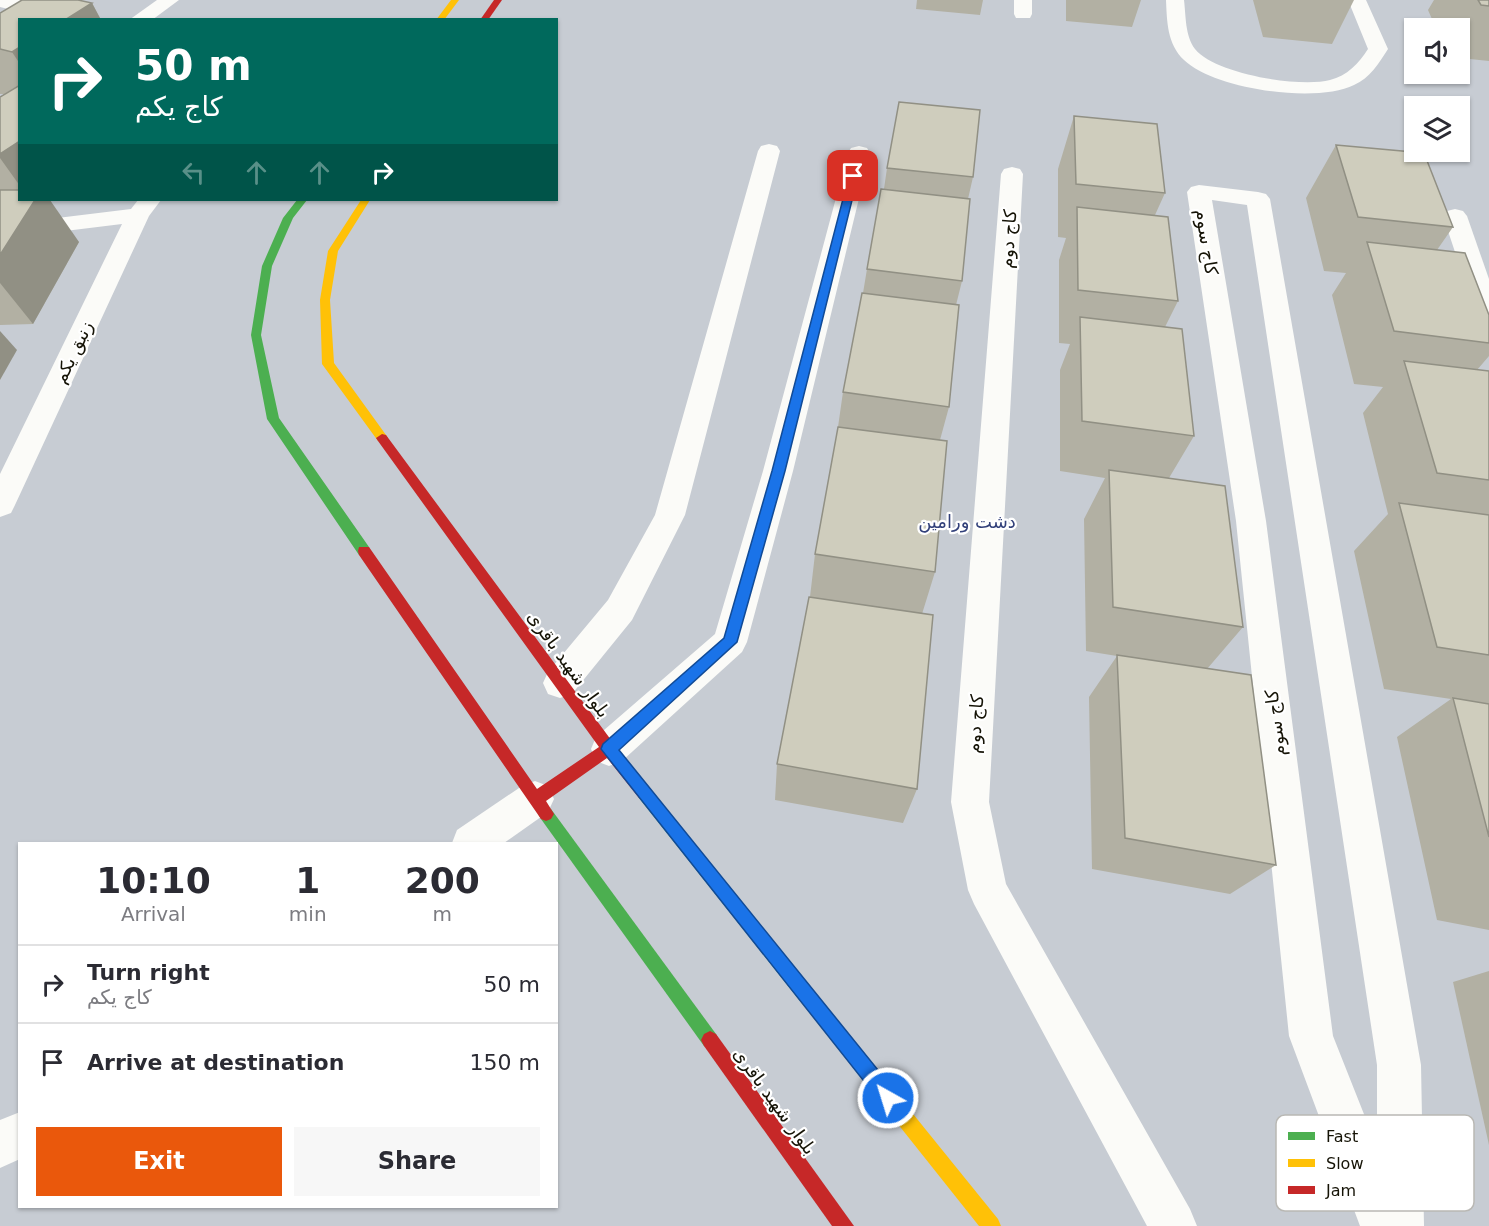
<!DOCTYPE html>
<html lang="en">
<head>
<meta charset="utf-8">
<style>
	:root { --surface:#fff; --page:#f7f7f7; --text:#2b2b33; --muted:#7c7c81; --line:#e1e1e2; --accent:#ea580c }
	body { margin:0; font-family:"DejaVu Sans","Noto Naskh Arabic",sans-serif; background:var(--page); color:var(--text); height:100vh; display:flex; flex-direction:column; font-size:22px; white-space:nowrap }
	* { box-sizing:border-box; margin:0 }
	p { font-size:20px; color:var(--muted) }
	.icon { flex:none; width:33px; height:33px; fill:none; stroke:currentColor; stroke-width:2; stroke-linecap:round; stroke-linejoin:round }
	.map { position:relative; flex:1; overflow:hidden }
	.side { position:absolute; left:18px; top:842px; width:540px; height:366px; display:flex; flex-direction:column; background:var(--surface); border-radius:0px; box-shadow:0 2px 4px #0004 }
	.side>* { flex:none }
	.top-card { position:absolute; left:18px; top:18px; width:540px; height:183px; border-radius:0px; box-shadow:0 2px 4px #0004; background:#00695c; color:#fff; overflow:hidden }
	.tools { position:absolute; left:1404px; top:18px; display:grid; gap:12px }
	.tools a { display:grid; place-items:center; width:66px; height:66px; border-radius:0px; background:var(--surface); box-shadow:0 2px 4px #0004; font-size:30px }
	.pin { position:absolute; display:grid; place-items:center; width:51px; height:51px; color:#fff; margin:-26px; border-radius:12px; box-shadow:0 3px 9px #0006 }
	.me { position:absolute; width:66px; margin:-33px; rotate:321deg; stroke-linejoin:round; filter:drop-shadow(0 0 4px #0008) }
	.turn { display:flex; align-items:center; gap:21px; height:126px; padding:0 18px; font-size:27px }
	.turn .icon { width:78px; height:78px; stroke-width:2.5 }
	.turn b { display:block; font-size:42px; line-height:51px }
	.lanes { display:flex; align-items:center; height:57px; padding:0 18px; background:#0003; justify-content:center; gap:30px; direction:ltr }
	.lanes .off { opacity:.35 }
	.eta { display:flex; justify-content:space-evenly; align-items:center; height:102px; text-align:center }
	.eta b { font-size:36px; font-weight:600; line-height:42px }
	.primary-button { display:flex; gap:12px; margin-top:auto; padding:12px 18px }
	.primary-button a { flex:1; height:69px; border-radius:0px; background:var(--accent); color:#fff; font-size:24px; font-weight:600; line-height:69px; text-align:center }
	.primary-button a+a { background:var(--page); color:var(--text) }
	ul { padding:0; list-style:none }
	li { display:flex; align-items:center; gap:18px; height:78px; padding:0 18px; border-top:2px solid var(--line) }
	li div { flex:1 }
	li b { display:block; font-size:22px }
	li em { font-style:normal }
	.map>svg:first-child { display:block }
	.green { fill:#c7ccd3; fill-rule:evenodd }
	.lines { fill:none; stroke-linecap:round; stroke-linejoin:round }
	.street { fill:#fbfbf8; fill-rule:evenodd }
	.fast { fill:#4caf50; fill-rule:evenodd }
	.slow { fill:#ffc107; fill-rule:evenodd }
	.jam { fill:#c62828; fill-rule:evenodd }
	.wall { fill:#b2b0a3 }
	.shaded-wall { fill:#919084 }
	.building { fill:#cfcdbd; stroke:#919084; stroke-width:1.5 }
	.route { fill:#1a73e8; stroke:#114b97; stroke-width:1.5 }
	.labels { text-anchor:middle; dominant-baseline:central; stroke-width:4.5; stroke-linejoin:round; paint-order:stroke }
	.street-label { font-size:18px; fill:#151306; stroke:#fff }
	.park-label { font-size:18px; fill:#32407a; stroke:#fff }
	.key { fill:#fff; stroke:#b9b8b4; stroke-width:1.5 }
	.key-label { font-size:16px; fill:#151306 }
</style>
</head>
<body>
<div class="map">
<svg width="1489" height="1226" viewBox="0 0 1489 1226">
	<rect width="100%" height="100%" fill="#e7e5d1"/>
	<path class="green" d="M0,0H1489V1226H0ZM20,20H556V200H20ZM1414,28H1460V74H1414ZM1414,106H1460V152H1414ZM20,843H556V1206H20Z"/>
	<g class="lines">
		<g class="street">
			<path d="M0,0H19L87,16L89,20H54L0,7Z"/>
			<path d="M157,0H179L152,20H129Z"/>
			<path d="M1014,0H1032V14L1030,18H1016L1014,14Z"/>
			<path d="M1166,0H1184C1186,16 1185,36 1195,49C1215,74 1300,88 1330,80C1347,76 1359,63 1368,49L1348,0H1366L1388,49C1379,63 1370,78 1354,85C1316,104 1214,89 1184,60C1167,44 1167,21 1166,0Z"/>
			<path d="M769,144L777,146L780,151L685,515L632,620L572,694L560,698L548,694L543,683L548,672L608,600L655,515L758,151L761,146Z"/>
			<path d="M859,146L867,148L870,153L793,471L747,642L742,652L622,761L609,766L596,761L591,749L596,737L715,634L763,471L848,153L851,148Z"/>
			<path d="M1012,167L1020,169L1023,174L989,802L1006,884L1190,1209L1197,1226H1147L974,904L968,890L951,802L1001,174L1004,169Z"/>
			<path d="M1199,185L1258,192L1266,194L1270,199L1421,1065L1424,1226H1360L1289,1036L1236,521L1187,192L1191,187ZM1212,200L1247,205L1377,1065V1147L1333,1036L1266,521Z"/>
			<path d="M138,200H161L149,216L15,505L11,513L0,517V474L122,224L0,239V225L131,209Z"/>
			<path d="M1455,209L1463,211L1467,216L1489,279V324L1480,321L1476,315L1443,216L1447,211Z"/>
			<path d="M535,781L548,786L554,799L548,812L504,843H452L457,830L522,786Z"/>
			<path d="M20,1112V1159L0,1168V1120Z"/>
		</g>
		<g class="fast">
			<path d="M297,200H307L293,218L272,266L261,335L279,418L369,547L370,551L364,556L359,555L267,419L251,335L262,266L283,218Z"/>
			<path d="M644,786L649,788L812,989L815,995L812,1001L806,1004L800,1001L639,798L636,793L639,788Z"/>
			<path d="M546,807L551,809L716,1034L719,1040L716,1046L710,1049L704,1046L541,819L538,814L541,809Z"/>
		</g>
		<g class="slow">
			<path d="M451,0H459L444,20H436Z"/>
			<path d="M361,200H370L338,251L330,300L334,363L386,435L388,438L382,442L378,441L322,364L320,300L328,251Z"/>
			<path d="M806,986L812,989L998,1219L1001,1226H979L800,1001L797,995L800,989Z"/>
		</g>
		<g class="jam">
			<path d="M494,0H502L488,20H480Z"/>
			<path d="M382,434L386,435L614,744L649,788L652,793L649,798L644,800L639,798L607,758L546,801L554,814L551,819L546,821L541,819L359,555L358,551L359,547H369L537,789L599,747L378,441L376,438Z"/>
			<path d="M710,1031L716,1034L854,1226H832L704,1046L701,1040L704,1034Z"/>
		</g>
	</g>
	<g class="wall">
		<path d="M917,0H983L980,15L916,9Z"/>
		<path d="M1066,0H1141L1132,27L1066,21Z"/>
		<path d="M1253,0H1354L1332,44L1263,37Z"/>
		<path d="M1434,0H1489V61L1460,58V28H1436L1428,10Z"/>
		<path d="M92,3L101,20H20V200L79,242L33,324L0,325V97L4,94H0V13Z"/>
		<path d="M1074,116L1165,193L1155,215L1178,301L1165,327L1194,436L1169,478L1243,627L1207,669L1276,865L1230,894L1092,869L1089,697L1117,656L1086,651L1084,519L1105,478L1060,471V370L1070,344L1059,343V260L1066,238L1058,237V169Z"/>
		<path d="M1336,145L1453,227L1437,250L1489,315V356L1477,370L1489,371V930L1437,920L1397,737L1451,699L1384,689L1354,551L1388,514L1363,413L1383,387L1354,384L1332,295L1346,273L1324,271L1306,198Z"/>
		<path d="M887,168L973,177L968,199L962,281L956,305L949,407L940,440L935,572L922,614L917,789L903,823L775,800L777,764L810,597L815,554L838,427L843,392L863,293L867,269L884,189Z"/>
		<path d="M1489,971V1145L1453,982Z"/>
	</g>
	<g class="shaded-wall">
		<path d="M92,3L101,20H65Z"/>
		<path d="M20,47V64L12,52Z"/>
		<path d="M20,141V186L0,158V154Z"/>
		<path d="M29,200H50L79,242L33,324L0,283V255Z"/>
		<path d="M0,331L17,350L0,380Z"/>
	</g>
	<g class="building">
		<path d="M22,0H78L92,3L65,20H20V47L12,52L0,49V13Z"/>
		<path d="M1478,0H1489V6L1481,5Z"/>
		<path d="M20,85V141L0,154V97Z"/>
		<path d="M899,102L980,110L973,177L887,168Z"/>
		<path d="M1074,116L1157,124L1165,193L1076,184Z"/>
		<path d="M1336,145L1424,153L1453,227L1358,217Z"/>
		<path d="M881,189L970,199L962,281L867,269Z"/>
		<path d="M0,190H20V200H35L0,255Z"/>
		<path d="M1077,207L1168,217L1178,301L1078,290Z"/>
		<path d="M1367,242L1465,253L1489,315V343L1394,331Z"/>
		<path d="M862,293L959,305L949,407L843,392Z"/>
		<path d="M1080,317L1182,329L1194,436L1082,421Z"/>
		<path d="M1404,361L1489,371V480L1437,473Z"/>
		<path d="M838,427L947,441L935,572L815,554Z"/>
		<path d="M1109,470L1225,486L1243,627L1113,607Z"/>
		<path d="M1399,503L1489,515V655L1437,647Z"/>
		<path d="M809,597L933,615L917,789L777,764Z"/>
		<path d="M1117,655L1251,675L1276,865L1125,838Z"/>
		<path d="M1453,698L1489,704V837Z"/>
	</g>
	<path class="route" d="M853,173L858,176L785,471L737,642L619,750L895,1091L897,1098L895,1104L888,1107L882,1104L601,749L603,744L724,638L772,471L849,176Z"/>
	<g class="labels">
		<g class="street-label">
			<text transform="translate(1008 239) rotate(-86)">کاج دوم</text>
			<text transform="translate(1207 242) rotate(81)">کاج سوم</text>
			<text transform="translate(73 352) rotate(-64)">زنبق یکم</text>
			<text transform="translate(569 664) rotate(54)">بلوار شهید باقری</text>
			<text transform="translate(1275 723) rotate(-97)">کاج سوم</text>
			<text transform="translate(975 724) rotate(-86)">کاج دوم</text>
			<text transform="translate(775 1101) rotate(54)">بلوار شهید باقری</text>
		</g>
		<g class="park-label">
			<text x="967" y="521">دشت ورامین</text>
		</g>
	</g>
	<rect x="1276" y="1115" width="198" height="96" rx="9" class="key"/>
	<rect x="1288" y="1132" width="27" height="8" fill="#4caf50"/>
	<rect x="1288" y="1159" width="27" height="8" fill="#ffc107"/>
	<rect x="1288" y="1186" width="27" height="8" fill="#c62828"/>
	<g class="key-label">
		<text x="1326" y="1142">Fast</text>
		<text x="1326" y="1169">Slow</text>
		<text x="1326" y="1196">Jam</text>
	</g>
</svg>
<div class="tools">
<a><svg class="icon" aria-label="sound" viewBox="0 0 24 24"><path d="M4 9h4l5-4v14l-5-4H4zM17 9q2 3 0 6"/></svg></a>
<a><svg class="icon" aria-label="layers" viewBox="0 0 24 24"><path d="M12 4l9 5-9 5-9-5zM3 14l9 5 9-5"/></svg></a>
</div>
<div class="pin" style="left:853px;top:176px;background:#d93025"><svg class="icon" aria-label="arrive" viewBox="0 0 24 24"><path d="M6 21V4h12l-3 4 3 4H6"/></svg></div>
<svg class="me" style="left:888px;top:1098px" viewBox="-20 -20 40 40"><circle r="17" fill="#1a73e8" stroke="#fff" stroke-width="3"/><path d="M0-11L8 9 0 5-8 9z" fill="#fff"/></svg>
<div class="top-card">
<div class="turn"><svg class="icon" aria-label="right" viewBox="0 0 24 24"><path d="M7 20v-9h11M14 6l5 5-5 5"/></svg><div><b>50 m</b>کاج یکم</div></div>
<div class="lanes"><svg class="icon off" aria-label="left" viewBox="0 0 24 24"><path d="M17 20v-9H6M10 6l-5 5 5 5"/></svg><svg class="icon off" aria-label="ahead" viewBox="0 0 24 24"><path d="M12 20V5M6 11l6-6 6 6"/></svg><svg class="icon off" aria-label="ahead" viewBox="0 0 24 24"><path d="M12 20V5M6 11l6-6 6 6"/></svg><svg class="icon" aria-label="right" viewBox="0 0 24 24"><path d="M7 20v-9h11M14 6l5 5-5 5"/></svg></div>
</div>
<section class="side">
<div class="eta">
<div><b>10:10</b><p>Arrival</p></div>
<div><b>1</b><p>min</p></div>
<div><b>200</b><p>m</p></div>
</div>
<ul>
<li><svg class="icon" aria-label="right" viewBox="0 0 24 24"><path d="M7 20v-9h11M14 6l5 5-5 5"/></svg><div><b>Turn right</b><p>کاج یکم</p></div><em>50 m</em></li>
<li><svg class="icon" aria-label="arrive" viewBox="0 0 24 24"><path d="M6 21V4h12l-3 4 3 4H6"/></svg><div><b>Arrive at destination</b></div><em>150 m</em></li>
</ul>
<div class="primary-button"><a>Exit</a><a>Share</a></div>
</section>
</div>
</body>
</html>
